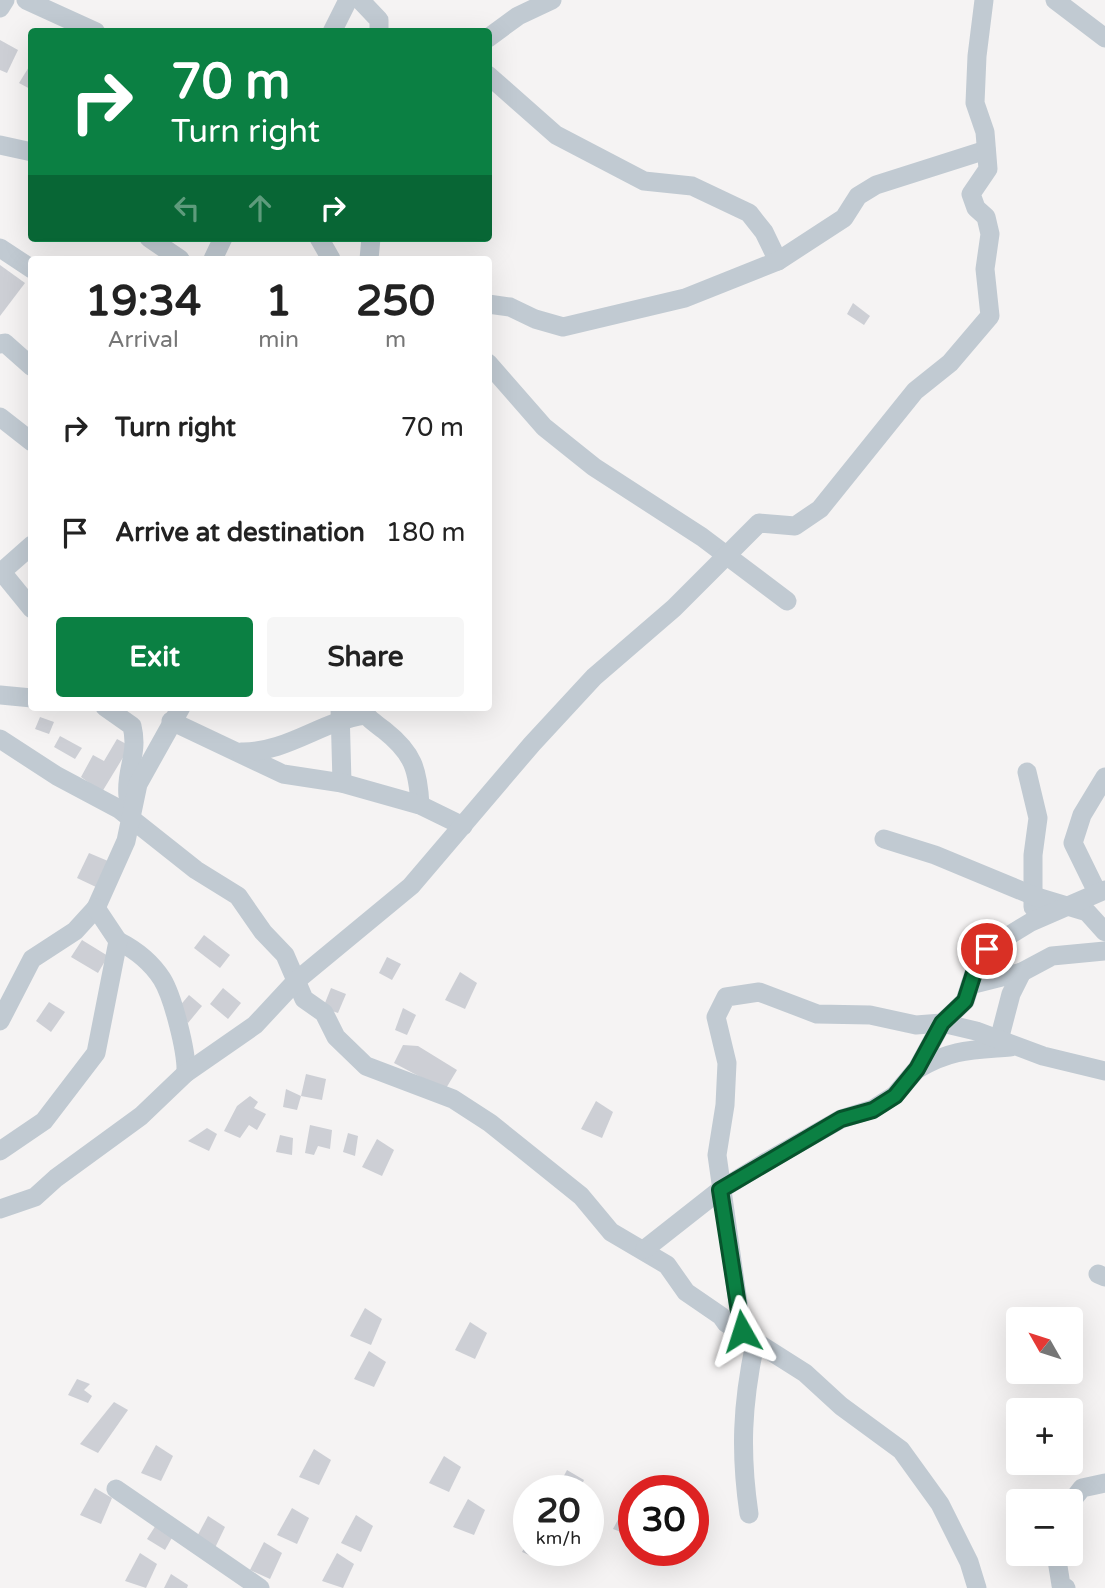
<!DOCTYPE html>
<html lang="en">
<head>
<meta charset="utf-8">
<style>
	:root { --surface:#fff; --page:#f6f6f6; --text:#222; --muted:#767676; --accent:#0b8043 }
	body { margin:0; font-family:"Varela Round",sans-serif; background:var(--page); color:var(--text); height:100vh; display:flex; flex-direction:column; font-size:26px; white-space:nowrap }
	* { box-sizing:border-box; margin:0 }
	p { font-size:23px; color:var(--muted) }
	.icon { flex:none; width:38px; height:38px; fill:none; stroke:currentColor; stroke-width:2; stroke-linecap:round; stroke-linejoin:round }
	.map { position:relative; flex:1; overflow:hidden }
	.panel { position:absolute; left:28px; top:256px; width:464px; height:455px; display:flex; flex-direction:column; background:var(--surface); border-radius:7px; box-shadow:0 7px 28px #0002 }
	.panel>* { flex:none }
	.hud { position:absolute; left:28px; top:28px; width:464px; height:214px; border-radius:7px; box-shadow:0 7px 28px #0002; background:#0b8043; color:#fff; overflow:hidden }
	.needle { width:46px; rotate:309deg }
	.fabs { position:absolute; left:1006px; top:1307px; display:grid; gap:14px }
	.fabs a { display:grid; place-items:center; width:77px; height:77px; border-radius:7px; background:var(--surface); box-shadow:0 7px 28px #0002; font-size:35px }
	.speed { position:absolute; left:513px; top:1475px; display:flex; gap:14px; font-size:35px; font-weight:700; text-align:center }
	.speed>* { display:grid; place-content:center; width:91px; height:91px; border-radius:50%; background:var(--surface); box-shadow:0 7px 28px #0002; line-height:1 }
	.speed small { font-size:18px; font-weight:400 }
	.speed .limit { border:10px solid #d22; background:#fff; color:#111 }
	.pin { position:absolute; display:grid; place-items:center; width:60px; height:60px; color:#fff; margin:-30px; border:4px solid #fff; border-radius:50%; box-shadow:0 2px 7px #0007 }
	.me { position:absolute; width:77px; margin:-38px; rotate:354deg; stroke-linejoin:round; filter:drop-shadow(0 0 5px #0008) }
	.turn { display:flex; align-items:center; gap:24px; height:147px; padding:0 28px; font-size:32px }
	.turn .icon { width:91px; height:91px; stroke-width:2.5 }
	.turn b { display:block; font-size:49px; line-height:60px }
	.lanes { display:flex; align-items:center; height:66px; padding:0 28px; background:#0003; justify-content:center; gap:35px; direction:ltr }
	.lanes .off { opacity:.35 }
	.eta { display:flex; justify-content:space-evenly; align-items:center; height:119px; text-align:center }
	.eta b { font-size:42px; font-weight:700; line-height:49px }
	.button { display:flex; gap:14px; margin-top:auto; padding:14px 28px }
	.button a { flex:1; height:80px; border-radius:7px; background:var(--accent); color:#fff; font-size:28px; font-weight:700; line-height:80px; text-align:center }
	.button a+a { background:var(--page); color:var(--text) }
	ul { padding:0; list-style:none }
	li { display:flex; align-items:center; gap:21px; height:105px; padding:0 28px }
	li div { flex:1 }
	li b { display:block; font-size:26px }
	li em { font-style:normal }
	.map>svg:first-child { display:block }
	.building { fill:#cdcfd5 }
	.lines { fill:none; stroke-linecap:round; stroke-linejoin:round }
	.minor { stroke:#c1cad2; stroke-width:19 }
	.route-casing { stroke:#07532c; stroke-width:18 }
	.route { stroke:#0b8043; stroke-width:12 }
</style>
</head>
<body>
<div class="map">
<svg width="1105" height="1588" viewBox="0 0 1105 1588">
	<rect width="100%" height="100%" fill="#f5f3f3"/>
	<g class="building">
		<path d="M0,40L18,50L7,73L0,70Z"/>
		<path d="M32,62V90L19,83Z"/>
		<path d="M0,265L25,283L0,316Z"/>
		<path d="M853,303L870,316L864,325L847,314Z"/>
		<path d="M40,717L54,722L49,734L35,729Z"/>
		<path d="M60,736L82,748L75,759L54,747Z"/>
		<path d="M117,739L130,746L102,792L81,777L93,755L104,761Z"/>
		<path d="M89,853L108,861L96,887L77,878Z"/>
		<path d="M204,935L230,955L220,968L194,948Z"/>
		<path d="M82,940L108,956L98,973L71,957Z"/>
		<path d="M387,957L401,964L392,980L379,973Z"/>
		<path d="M460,972L477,983L465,1009L445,1000Z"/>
		<path d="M223,988L241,1003L228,1019L210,1004Z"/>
		<path d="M331,988L346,994L338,1013L323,1008Z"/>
		<path d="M189,995L202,1006L188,1023L178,1008Z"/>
		<path d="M49,1002L65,1012L51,1032L36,1021Z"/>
		<path d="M403,1008L416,1015L407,1035L395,1030Z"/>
		<path d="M403,1045L418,1046L457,1070L445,1090L394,1063Z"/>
		<path d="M306,1074L326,1079L322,1100L301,1096L297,1110L283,1107L286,1089L301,1096Z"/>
		<path d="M250,1096L258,1102L254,1108L266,1114L257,1130L249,1125L240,1138L224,1131L237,1106Z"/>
		<path d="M596,1101L613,1112L602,1138L581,1129Z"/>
		<path d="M310,1125L332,1130L330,1149L318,1146L314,1155L305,1153Z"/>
		<path d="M207,1128L217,1134L209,1151L188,1141Z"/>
		<path d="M348,1133L358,1136L355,1156L343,1152Z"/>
		<path d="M280,1135L293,1138L292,1155L276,1152Z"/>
		<path d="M377,1139L394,1150L382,1176L362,1167Z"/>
		<path d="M365,1308L382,1319L371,1345L350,1336Z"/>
		<path d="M470,1322L487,1333L475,1359L455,1350Z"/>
		<path d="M369,1351L386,1362L374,1387L354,1379Z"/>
		<path d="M77,1379L90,1384L84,1390L92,1396L88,1403L68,1395Z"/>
		<path d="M114,1402L128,1410L98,1453L80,1444Z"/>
		<path d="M156,1445L173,1456L161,1481L141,1473Z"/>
		<path d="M314,1449L331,1460L319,1485L299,1477Z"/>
		<path d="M444,1456L461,1467L449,1492L429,1483Z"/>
		<path d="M567,1470L584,1480L579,1491H556Z"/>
		<path d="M95,1488L112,1498L101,1524L80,1515Z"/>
		<path d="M468,1499L485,1510L474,1535L453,1527Z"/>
		<path d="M628,1501L634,1504V1537L613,1529Z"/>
		<path d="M292,1508L309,1518L297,1544L277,1535Z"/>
		<path d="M356,1515L373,1526L361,1552L341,1543Z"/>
		<path d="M208,1516L225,1527L213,1552L193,1544Z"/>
		<path d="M156,1525L173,1536L165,1550L147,1539Z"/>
		<path d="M528,1541V1550H547L543,1561L522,1552Z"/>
		<path d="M264,1542L282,1553L270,1579L250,1570Z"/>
		<path d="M140,1553L157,1564L146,1588L125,1581Z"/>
		<path d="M337,1553L354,1564L343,1588L322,1581Z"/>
		<path d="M171,1574L188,1585L187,1588H164Z"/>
	</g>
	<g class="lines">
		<g class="minor">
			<path d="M26,0L96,32"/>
			<path d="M360,0L379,20V32"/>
			<path d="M1055,0L1105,38"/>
			<path d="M0,8L5,0"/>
			<path d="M332,32L348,0"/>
			<path d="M488,38L518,16L552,0"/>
			<path d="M488,75L556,135L644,181L692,186L749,213L764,232L778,261"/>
			<path d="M0,145L32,152"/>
			<path d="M149,238L180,259"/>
			<path d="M319,238L331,259"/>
			<path d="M0,248L32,269"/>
			<path d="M213,259L223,238"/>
			<path d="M369,259L371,238"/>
			<path d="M488,304L510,307L535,319L563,327L685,298L778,261L844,218L858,196L876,185L986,150"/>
			<path d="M0,344L5,343L32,367"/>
			<path d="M488,363L544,427L594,467L702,537L787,601"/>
			<path d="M0,417L32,442"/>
			<path d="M1,571L32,609"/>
			<path d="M0,573L32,545"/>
			<path d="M0,695L32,698"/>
			<path d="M105,707L132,726C139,755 125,769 128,796"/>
			<path d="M362,707C366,718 375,723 384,730C413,753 418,769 420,805"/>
			<path d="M340,708L342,783"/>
			<path d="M171,721L283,774L342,783L420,805L463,826"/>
			<path d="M0,739L57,776L119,809L196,870L238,896L263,932L285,955L304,999L324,1013L336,1037L366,1066L453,1099L490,1123L581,1196L611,1232L667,1265L686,1292L721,1316L726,1323L805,1373L841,1406L901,1450L940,1504L969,1562L977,1588"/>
			<path d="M241,752C287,753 321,721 365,715"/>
			<path d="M1027,772L1038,818L1033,855V907"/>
			<path d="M884,839L935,855L1034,896L1087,912L1105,932"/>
			<path d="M1097,892L1073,843L1082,815L1105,777"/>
			<path d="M118,941C136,950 151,962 162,979C173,997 187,1052 186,1073"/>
			<path d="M970,985L1022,972L1052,956L1105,951"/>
			<path d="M0,1021L32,959L75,931L96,908L126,841L138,784L181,707"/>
			<path d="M999,1040L1011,994L1022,972"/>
			<path d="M918,1069C951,1049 973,1050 1010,1047"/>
			<path d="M0,1151L44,1121L96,1053L118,941L96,908"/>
			<path d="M0,1209L35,1197L56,1178L141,1116L186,1073L255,1025L296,981L411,886L532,744L594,677L674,608L759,523L795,526L820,509L915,391L950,363L990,316L985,269L990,234L986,217L976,208L971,194L988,169L985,132L975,103L977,56L984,0"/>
			<path d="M645,1249L720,1190L764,1163L841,1119L873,1109L895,1095L917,1069L942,1023L965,1001L974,973L987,949L1031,922L1105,890"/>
			<path d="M1098,1274L1105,1277"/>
			<path d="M742,1331L717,1155L725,1105L727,1063L716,1017L726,997L759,992L817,1014L870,1015L916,1025L942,1023L976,1031L1043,1056L1105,1071"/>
			<path d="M116,1489L260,1588"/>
			<path d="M1071,1502L1082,1488L1105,1483"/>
			<path d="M749,1514C740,1452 742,1405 755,1343"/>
			<path d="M1056,1554L1061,1585L1066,1588"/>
		</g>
	</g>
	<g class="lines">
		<defs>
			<path id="route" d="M742,1331L720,1190L841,1119L873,1110L895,1096L917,1069L942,1023L965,1001L974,973L987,949"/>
		</defs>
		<use href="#route" class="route-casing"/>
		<use href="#route" class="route"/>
	</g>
</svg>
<div class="fabs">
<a><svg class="needle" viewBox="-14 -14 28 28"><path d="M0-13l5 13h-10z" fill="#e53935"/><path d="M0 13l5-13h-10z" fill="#767676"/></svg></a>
<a>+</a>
<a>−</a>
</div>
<div class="speed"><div>20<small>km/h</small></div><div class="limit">30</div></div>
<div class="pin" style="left:987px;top:949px;background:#d93025"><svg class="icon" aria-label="arrive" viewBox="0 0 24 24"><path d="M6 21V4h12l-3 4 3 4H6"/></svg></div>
<svg class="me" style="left:742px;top:1331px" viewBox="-20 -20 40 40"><path d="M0-17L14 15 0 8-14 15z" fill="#0b8043" stroke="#fff" stroke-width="4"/></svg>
<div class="hud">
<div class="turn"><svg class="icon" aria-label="right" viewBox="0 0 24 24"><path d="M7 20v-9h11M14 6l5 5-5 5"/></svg><div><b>70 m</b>Turn right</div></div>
<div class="lanes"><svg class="icon off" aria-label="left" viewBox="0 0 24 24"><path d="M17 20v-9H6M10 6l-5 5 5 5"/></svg><svg class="icon off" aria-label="ahead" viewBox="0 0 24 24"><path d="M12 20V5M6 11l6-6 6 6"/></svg><svg class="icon" aria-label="right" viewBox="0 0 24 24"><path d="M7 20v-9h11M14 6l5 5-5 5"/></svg></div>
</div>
<section class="panel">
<div class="eta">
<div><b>19:34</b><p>Arrival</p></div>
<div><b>1</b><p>min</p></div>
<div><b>250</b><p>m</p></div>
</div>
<ul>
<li><svg class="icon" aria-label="right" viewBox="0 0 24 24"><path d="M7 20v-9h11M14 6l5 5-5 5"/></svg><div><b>Turn right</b></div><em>70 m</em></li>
<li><svg class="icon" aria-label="arrive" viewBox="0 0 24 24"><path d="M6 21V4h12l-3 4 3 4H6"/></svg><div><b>Arrive at destination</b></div><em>180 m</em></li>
</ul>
<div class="button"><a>Exit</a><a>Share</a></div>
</section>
</div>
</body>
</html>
